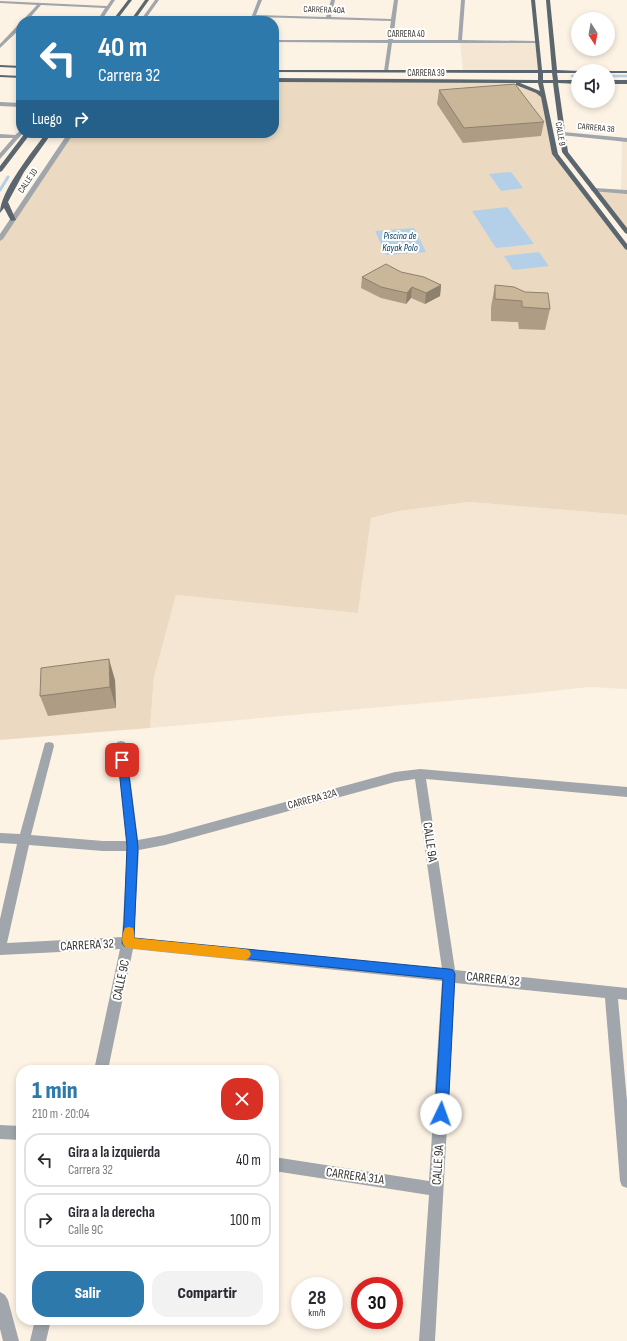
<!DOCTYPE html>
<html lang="es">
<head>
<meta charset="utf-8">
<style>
	:root { --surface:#fff; --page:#f2f2f3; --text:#2b2b33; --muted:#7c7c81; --line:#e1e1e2; --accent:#2e79ac }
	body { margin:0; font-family:"Sofia Sans Condensed",sans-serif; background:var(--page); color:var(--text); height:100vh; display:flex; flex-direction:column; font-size:15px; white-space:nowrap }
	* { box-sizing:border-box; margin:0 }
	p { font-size:13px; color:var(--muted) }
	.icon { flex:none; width:22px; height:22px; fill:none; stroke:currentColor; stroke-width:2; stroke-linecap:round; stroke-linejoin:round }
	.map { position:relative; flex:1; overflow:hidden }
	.panel { position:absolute; left:16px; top:1065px; width:263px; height:260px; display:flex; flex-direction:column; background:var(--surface); border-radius:16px; box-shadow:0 2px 6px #0003 }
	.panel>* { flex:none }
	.hud { position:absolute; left:16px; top:16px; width:263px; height:122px; border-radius:16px; box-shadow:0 2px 6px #0003; background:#2e79ac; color:#fff; overflow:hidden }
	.needle { width:26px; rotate:169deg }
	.controls { position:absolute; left:571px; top:12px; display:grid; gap:8px }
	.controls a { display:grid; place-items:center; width:44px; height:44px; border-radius:50%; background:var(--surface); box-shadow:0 2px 6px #0003; font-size:20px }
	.speed { position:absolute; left:291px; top:1277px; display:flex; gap:8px; font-size:20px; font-weight:700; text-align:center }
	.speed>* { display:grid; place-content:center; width:52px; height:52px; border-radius:50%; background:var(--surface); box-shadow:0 2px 6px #0003; line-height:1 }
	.speed small { font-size:10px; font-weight:400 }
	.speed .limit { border:6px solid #d22; background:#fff; color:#111 }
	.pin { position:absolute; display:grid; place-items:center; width:34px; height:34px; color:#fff; margin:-17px; border-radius:8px; box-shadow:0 2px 6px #0006 }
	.me { position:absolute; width:44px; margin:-22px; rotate:3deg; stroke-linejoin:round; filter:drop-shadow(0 0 3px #0008) }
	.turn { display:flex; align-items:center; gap:14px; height:84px; padding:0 16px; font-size:18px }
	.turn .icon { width:52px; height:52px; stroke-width:2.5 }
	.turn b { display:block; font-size:28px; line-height:34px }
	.then { display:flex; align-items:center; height:38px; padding:0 16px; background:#0003; gap:8px; font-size:15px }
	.round { display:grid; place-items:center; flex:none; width:42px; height:42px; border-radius:16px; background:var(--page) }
	.summary { display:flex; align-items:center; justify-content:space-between; height:68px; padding:0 16px }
	h1 { font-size:24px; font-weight:800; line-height:30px; color:var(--accent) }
	.primary-button { display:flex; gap:8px; margin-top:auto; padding:8px 16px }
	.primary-button a { flex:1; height:46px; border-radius:16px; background:var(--accent); color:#fff; font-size:16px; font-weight:800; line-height:46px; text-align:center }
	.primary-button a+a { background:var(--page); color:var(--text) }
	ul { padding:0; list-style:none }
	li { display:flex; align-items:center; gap:12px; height:54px; margin:0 8px 6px; padding:0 8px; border:2px solid var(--line); border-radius:16px }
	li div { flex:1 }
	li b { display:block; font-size:15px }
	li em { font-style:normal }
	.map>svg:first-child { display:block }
	.built { fill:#f4e6d2 }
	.green { fill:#ebdac1 }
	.water { fill:#b3d0e8 }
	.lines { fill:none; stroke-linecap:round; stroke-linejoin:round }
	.stream-far1 { stroke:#b3d0e8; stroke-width:2.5 }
	.stream { stroke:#b3d0e8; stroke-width:3 }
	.minor { fill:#a0a6ab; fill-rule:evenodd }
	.major { fill:#5b666e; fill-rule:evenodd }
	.wall { fill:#ae9d84 }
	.shaded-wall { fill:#8d806c }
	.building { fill:#cab79a; stroke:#8d806c }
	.route { fill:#1a73e8; stroke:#114b97 }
	.slow { fill:#f59e0b }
	.labels { text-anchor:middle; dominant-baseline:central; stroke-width:4; stroke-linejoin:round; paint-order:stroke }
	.far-street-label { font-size:9px; fill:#393530; stroke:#fff }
	.far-water-label { font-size:10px; font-style:italic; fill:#063a5a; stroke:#fff }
	.street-label { font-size:11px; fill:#393530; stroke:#fff }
	.near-street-label { font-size:13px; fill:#393530; stroke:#fff }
</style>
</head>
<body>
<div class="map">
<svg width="627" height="1341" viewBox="0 0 627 1341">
	<rect width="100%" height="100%" fill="#fdf3e5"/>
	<g class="built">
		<path d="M460,42H538L541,72L463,71Z"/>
		<path d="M622,139L627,140V192H621Z"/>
		<path d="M469,502L627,515V689L589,687L516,695L150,728L154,677L176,595L358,613L371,518L399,511Z"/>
	</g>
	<g class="green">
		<path d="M274,80L504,81L528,87L544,97L553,150L627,248V515L469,502L399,511L371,518L358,613L176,595L154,677L150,728L0,740V239L71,133H274Z"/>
		<path d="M594,190L627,192V232Z"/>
	</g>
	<g class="water">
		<path d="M511,172L523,188L501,191L489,174Z"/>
		<path d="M507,207L534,244L496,248L472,211Z"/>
		<path d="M414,228L426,252L386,255L375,231Z"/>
		<path d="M539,252L549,266L513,270L504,256Z"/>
	</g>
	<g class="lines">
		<g class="stream-far1">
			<path d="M572,76H578"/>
			<path d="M608,76H627"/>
		</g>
		<path class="stream" d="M0,190L8,177"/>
		<g class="minor">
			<path d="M111,0H115L101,21H97L105,8L41,5L27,21H22L37,5L0,3V1L107,6Z"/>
			<path d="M155,0H159L144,21H140Z"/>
			<path d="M258,0H262L256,15L326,17L331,0H335L331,17L391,19L394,0H398L393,40H458L461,0H465L462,40L538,41L540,42L538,43H392L388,71L386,72L384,71L388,43L274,42V40H388L391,21L255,17L254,21H250Z"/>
			<path d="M19,24H21V28L0,48V44Z"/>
			<path d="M0,102L21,103V107L0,106Z"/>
			<path d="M21,130V133H23L0,159V153L13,138H0V134L15,135Z"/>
			<path d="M563,132L627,138V142L561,135L560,134Z"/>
			<path d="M68,133H74L3,239L0,241V234Z"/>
			<path d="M594,188L627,190V194L592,191L591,190Z"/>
			<path d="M121,741L125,742L126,745L138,840L165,835L395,772L420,769L627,787V797L426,779L455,970L627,988V1000L618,999L627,1101V1188L622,1186L620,1181L605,998L455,983L435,1341H419L429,1195L274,1171V1157L429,1181L442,981L133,949L108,1070H94L120,949L0,955V919L17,844L0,843V833L20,834L45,743L49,742L53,743L54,746L31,835L103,841H127L116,745L117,742ZM415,779L442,969L134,938L139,850L165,845L395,782ZM29,845L103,851H127L122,937L7,943Z"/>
			<path d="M0,1125L21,1126V1140L0,1139Z"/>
			<path d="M0,1292L5,1295L8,1300L19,1341H3L0,1329Z"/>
			<path d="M35,1320H51L46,1341H30Z"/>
		</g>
		<g class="major">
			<path d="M128,0H132L116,21H112Z"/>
			<path d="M145,0H149L134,21H130Z"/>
			<path d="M531,0H535L542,70H552L546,0H550L557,70L580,71H578V73H557L558,80H578V84L558,83L568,152L627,228V234L625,233L562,152L553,83H543L558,154L627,244V250L625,249L552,154L541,97L536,93L516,85V83L274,82V78L538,80V73L274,72V70H538ZM543,73H552L553,80H543ZM520,83H538L540,91Z"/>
			<path d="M0,65L21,66V68L0,67Z"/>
			<path d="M606,71H627V73H608V71Z"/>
			<path d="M0,75L21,76V78L0,77Z"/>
			<rect x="608" y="80" width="19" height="4"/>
			<path d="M25,133H31L2,171L0,172V166Z"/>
			<path d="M46,133H52L24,172L8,202L16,220L11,221L4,208L0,213C0,191 33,151 46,133Z"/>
		</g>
	</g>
	<g class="wall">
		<path d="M439,90L544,122L541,136L463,143L437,104Z"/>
		<path d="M401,272L441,285L440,296L425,304L411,298L406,304L381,298L361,288L362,277Z"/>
		<path d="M495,285L550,309L545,330L519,329L518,322L491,321V307Z"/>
		<path d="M115,680L116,708L48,716L40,696Z"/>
	</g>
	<g class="shaded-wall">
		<path d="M441,285L440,296L425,304L426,293Z"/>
		<path d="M412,287L411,298L406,304L407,293Z"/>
		<path d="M109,659L115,680L116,708L110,687Z"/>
	</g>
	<g class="building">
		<path d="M515,84L544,122L464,128L439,90Z"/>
		<path d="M386,264L401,272L424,277L441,285L426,293L412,287L407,293L381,287L362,277Z"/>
		<path d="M495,285L514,287L525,292L548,293L550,309L522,307V301L495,299Z"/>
		<path d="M109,659L110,687L40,696L41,668Z"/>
	</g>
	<path class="route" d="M122,756L126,757L127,760L138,846L134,938L449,969L453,970L455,974L448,1114L446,1118L441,1120L437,1118L435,1114L443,979L124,946L122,943L124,924L127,846L118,760L119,757Z"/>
	<path class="slow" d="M129,927L133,928L134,932V938L245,949L249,950L251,954L249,958L245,960L128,948L124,946C121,941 122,934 125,928Z"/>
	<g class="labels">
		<g class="far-street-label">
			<text transform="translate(324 10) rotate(2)">CARRERA 40A</text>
			<text x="406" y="34">CARRERA 40</text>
			<text x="426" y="73">CARRERA 39</text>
			<text transform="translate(596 128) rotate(5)">CARRERA 38</text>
			<text transform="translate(560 134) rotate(80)">CALLE 9</text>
			<text transform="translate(28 181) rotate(-56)">CALLE 10</text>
		</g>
		<g class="far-water-label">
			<text x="400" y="236">Piscina de<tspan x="400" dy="12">Kayak Polo</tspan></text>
		</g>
		<g class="street-label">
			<text transform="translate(312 799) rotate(-15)">CARRERA 32A</text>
		</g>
		<g class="near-street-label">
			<text transform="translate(430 842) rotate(82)">CALLE 9A</text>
			<text transform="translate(87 945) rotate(-3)">CARRERA 32</text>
			<text transform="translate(493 979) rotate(6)">CARRERA 32</text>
			<text transform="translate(121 980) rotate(-78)">CALLE 9C</text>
			<text transform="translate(438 1165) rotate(-86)">CALLE 9A</text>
			<text transform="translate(355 1176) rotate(8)">CARRERA 31A</text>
		</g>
	</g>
</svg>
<div class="controls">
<a><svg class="needle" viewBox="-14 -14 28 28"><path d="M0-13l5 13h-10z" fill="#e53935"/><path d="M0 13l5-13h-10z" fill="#7c7c81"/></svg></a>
<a><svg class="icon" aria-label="sound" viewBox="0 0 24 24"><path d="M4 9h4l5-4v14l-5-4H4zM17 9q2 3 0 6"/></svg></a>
</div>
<div class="speed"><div>28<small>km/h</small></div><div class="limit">30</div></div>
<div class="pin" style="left:122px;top:760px;background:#d93025"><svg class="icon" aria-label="arrive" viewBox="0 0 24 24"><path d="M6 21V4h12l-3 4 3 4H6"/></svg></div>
<svg class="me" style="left:441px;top:1114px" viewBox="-20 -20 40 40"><circle r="19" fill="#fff"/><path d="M0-13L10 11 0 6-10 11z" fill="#1a73e8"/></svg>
<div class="hud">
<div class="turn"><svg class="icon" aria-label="left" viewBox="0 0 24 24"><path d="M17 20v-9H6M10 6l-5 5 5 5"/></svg><div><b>40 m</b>Carrera 32</div></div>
<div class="then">Luego<svg class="icon" aria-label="right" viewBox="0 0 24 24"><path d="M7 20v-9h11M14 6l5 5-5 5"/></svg></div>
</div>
<section class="panel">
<div class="summary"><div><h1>1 min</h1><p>210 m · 20:04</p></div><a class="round" style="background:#d93025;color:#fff"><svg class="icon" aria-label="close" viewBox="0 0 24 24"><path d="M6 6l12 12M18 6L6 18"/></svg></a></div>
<ul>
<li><svg class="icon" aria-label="left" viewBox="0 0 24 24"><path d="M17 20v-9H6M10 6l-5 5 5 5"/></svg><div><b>Gira a la izquierda</b><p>Carrera 32</p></div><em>40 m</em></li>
<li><svg class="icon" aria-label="right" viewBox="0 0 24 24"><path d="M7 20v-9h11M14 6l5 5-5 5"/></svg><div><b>Gira a la derecha</b><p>Calle 9C</p></div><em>100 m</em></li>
</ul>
<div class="primary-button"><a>Salir</a><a>Compartir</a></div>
</section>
</div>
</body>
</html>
